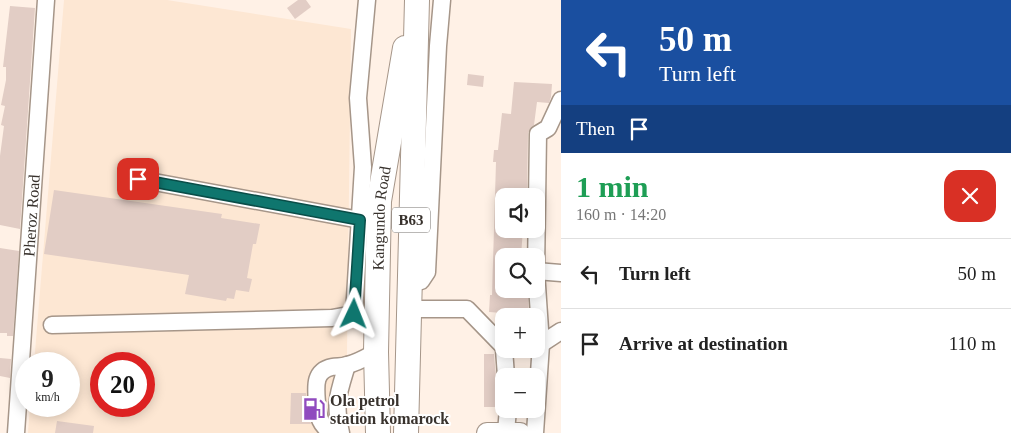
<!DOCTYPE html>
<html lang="en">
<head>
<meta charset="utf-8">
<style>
	:root { --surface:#fff; --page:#f6f6f6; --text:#222; --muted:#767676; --line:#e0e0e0 }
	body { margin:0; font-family:"Times New Roman",serif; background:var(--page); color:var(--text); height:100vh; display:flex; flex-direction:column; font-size:19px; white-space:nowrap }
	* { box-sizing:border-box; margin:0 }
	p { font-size:16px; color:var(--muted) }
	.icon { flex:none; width:28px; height:28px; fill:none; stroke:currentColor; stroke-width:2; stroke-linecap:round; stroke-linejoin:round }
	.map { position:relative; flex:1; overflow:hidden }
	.sheet { display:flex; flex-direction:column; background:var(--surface); width:450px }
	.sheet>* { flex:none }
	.hud { background:#1a4fa0; color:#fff; overflow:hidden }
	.buttons { position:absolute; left:495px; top:188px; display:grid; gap:10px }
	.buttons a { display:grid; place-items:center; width:50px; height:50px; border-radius:10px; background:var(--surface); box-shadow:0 2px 12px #0003; font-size:25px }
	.speed { position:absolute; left:15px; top:352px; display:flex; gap:10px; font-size:25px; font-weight:700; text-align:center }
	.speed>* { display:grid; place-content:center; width:65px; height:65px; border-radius:50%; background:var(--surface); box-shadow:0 2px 12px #0003; line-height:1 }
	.speed small { font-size:12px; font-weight:400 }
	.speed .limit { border:8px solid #d22; background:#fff; color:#111 }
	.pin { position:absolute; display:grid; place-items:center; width:42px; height:42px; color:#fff; margin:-21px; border-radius:10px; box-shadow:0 2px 8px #0006 }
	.me { position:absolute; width:55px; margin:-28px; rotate:2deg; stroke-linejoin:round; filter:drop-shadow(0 0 4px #0008) }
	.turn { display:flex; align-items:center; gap:18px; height:105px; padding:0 15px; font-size:22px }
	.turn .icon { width:65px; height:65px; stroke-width:2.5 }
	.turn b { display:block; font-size:35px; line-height:42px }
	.then { display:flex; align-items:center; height:48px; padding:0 15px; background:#0003; gap:10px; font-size:19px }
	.round { display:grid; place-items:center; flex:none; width:52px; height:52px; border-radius:15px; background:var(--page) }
	.head { display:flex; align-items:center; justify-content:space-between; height:85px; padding:0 15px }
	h1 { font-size:30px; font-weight:700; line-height:38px; color:#1e9e55 }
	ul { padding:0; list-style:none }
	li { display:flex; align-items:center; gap:15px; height:70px; padding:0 15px; border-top:1px solid var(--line) }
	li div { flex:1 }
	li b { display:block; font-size:19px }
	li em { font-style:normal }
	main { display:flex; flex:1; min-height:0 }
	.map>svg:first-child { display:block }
	.built { fill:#fde7d3; fill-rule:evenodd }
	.building { fill:#e2cdc5 }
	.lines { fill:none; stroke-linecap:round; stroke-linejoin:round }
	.minor-casing { stroke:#a69689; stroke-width:19 }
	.major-casing { stroke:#a69689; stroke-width:22 }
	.highway-casing { stroke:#a69689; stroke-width:26 }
	.minor { stroke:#fff; stroke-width:16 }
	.major { stroke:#fff; stroke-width:20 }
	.highway { stroke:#fff; stroke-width:24 }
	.route-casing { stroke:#0a4d48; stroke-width:12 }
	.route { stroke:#0f766e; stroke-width:9 }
	.labels { text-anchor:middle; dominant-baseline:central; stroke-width:4; stroke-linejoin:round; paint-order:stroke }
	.shield { fill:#fff; stroke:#74706c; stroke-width:1 }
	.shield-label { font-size:15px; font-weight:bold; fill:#38322d }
	.street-label { font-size:16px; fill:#38322d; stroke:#fff }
	.poi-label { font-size:16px; font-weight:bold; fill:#38322d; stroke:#fff; text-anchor:start }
</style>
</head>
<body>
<main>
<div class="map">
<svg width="561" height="433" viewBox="0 0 561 433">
	<rect width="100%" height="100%" fill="#fff1e6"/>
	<path class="built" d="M64,0H167L351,29L346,433H28L30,406H69V364H34ZM101,364H144V406H101Z"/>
	<g class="building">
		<path d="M298,0H306L311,7L295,19L287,8Z"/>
		<path d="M10,6L35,8L20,229L0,225V156L4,126L1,125L5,106L1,105L6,80V67H3Z"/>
		<path d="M468,74L484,76L483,87L467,85Z"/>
		<path d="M514,82L552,84L551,97L549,103L537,102L534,125L530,129L528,133L527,196H504V229H523L521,256H504V295L528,296L529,315L489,312L490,295H492L496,162H493L494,150H498L502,113L511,114Z"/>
		<path d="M54,190L222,214L221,218L260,224L256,244H253L247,278L252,279L249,292L236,290L234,299L227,298L226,301L185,294L189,275L44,254Z"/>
		<path d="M0,248L19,251L13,336H7V333H0Z"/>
		<path d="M484,354H494L496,377L500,384V403L498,407H484Z"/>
		<path d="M0,358L11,359L10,378L0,376Z"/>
		<path d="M291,393H306L308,414L311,424H290Z"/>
		<path d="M57,421L94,426L93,433H55Z"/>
	</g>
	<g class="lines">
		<defs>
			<g id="minor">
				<path d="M138,179L360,220"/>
				<path d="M536,271L561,273"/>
				<path d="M409,283L421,281L427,272L438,46L442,0"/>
				<path d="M410,309H467L504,347"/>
				<path d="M52,325L332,318L354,314L363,167L358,98L367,0"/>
				<path d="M541,344L561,331"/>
				<path d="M504,349L506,376"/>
				<path d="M506,432L508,409"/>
				<path id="s1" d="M16,433L46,0"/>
				<path d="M332,433C320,425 318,417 317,403C316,388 313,371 332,367C337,366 342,367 347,365C357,363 367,357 376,352"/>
				<path d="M341,433C334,402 338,395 347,365"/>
				<path d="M535,433L541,344L536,271L538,134L548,128L561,100"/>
			</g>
			<path id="major" d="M487,433H520"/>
			<g id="highway">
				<path id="s2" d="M378,433L376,352L379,201L405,48"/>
				<path d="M406,433L417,0"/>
			</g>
		</defs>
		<use href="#minor" class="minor-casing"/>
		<use href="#major" class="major-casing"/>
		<use href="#highway" class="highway-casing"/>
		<use href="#minor" class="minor"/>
		<use href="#major" class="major"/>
		<use href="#highway" class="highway"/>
	</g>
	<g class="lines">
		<defs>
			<path id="route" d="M138,179L360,220L354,314"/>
		</defs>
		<use href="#route" class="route-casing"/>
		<use href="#route" class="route"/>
	</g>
	<defs>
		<symbol id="fuel-bare" viewBox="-9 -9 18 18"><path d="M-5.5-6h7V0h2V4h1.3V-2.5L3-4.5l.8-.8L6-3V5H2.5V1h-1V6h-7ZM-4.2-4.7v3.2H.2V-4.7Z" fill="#904bbf" stroke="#fff" stroke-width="2.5" paint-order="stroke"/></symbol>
	</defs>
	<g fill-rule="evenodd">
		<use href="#fuel-bare" x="298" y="393" width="32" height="32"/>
	</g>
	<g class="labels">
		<rect class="shield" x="392" y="207.5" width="38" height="25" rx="4"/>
		<g class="shield-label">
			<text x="411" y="220">B63</text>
		</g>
		<g class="street-label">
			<text stroke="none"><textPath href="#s1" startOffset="218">Pheroz Road</textPath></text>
			<text stroke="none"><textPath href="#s2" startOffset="215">Kangundo Road</textPath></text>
		</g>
		<g class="poi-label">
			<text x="330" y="400">Ola petrol<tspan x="330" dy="18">station komarock</tspan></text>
		</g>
	</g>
</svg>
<div class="buttons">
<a><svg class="icon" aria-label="sound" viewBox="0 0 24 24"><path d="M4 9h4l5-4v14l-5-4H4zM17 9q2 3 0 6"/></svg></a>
<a><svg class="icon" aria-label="search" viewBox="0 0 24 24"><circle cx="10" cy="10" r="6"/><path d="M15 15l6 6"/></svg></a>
<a>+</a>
<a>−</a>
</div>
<div class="speed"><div>9<small>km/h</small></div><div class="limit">20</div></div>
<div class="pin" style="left:138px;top:179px;background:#d93025"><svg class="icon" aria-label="arrive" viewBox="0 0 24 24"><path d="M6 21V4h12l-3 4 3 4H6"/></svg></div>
<svg class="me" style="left:354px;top:314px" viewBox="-20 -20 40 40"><path d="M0-17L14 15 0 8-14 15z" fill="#0f766e" stroke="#fff" stroke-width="4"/></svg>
</div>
<section class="sheet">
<div class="hud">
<div class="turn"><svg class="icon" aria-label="left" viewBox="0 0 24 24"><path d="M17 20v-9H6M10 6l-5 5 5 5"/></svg><div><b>50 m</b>Turn left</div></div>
<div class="then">Then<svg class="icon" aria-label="arrive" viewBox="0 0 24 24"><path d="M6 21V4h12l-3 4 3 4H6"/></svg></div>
</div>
<div class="head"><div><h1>1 min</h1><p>160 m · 14:20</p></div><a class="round" style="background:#d93025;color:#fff"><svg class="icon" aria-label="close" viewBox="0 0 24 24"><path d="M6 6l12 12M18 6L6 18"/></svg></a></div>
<ul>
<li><svg class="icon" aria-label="left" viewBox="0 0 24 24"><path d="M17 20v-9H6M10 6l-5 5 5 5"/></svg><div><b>Turn left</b></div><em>50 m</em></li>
<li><svg class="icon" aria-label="arrive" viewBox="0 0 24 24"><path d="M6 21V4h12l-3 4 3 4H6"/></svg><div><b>Arrive at destination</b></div><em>110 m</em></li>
</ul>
</section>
</main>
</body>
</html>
